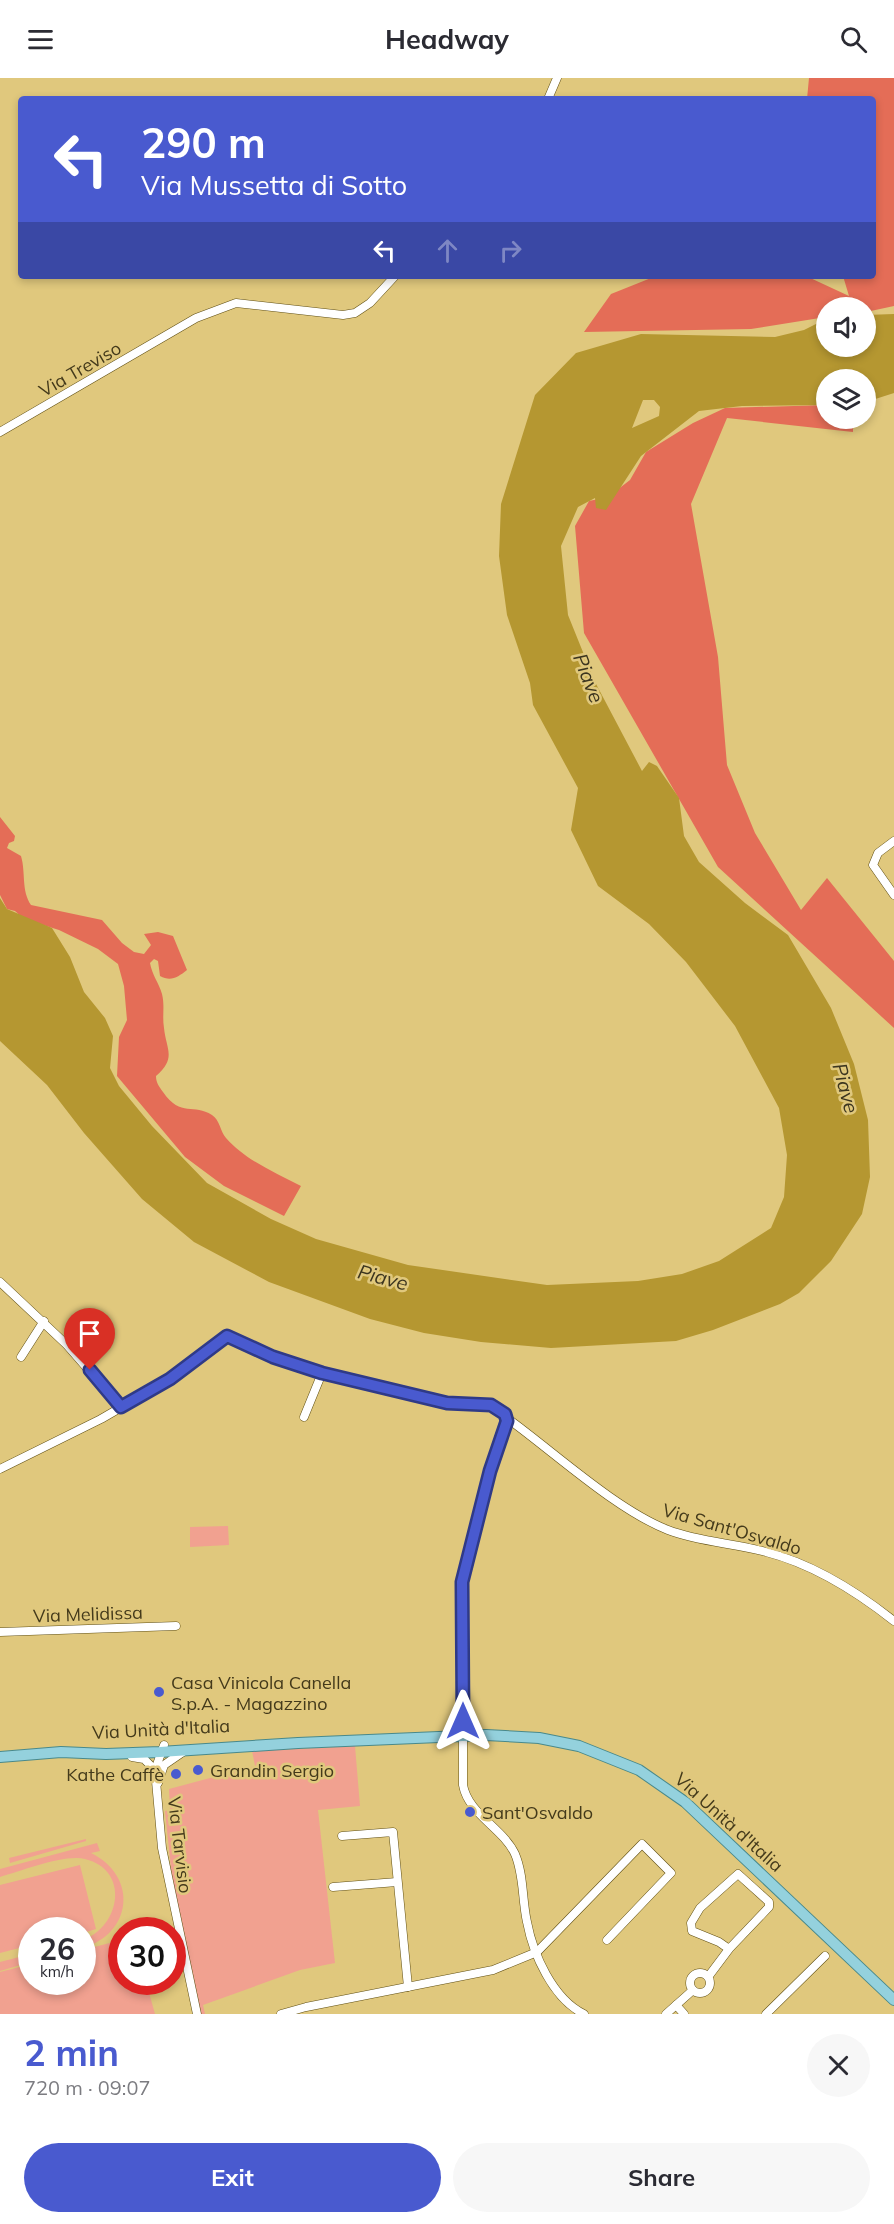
<!DOCTYPE html>
<html lang="en">
<head>
<meta charset="utf-8">
<style>
	:root { --surface:#fff; --page:#f7f7f7; --text:#2b2b33; --muted:#7c7c81; --accent:#495acf }
	body { margin:0; font-family:Mulish,sans-serif; background:var(--page); color:var(--text); height:100vh; display:flex; flex-direction:column; font-size:22px; white-space:nowrap }
	* { box-sizing:border-box; margin:0 }
	p { font-size:20px; color:var(--muted) }
	.icon { flex:none; width:33px; height:33px; fill:none; stroke:currentColor; stroke-width:2; stroke-linecap:round; stroke-linejoin:round }
	.map { position:relative; height:1936px; overflow:hidden }
	.details { display:flex; flex-direction:column; background:var(--surface); flex:1 }
	.details>* { flex:none }
	.guide { position:absolute; left:18px; top:18px; width:858px; height:183px; border-radius:6px; box-shadow:0 3px 9px #0003; background:#495acf; color:#fff; overflow:hidden }
	.fabs { position:absolute; left:816px; top:219px; display:grid; gap:12px }
	.fabs a { display:grid; place-items:center; width:60px; height:60px; border-radius:50%; background:var(--surface); box-shadow:0 3px 9px #0003; font-size:30px }
	.speed { position:absolute; left:18px; top:1839px; display:flex; gap:12px; font-size:30px; font-weight:700; text-align:center }
	.speed>* { display:grid; place-content:center; width:78px; height:78px; border-radius:50%; background:var(--surface); box-shadow:0 3px 9px #0003; line-height:1 }
	.speed small { font-size:15px; font-weight:400 }
	.speed .limit { border:9px solid #d22; background:#fff; color:#111 }
	.pin { position:absolute; display:grid; place-items:center; width:51px; height:51px; color:#fff; margin:-62px -26px; border-radius:50% 50% 50% 0; rotate:-45deg; box-shadow:0 0 6px #0007 }
	.pin .icon { rotate:45deg }
	.me { position:absolute; width:66px; margin:-33px; rotate:0deg; stroke-linejoin:round; filter:drop-shadow(0 0 4px #0008) }
	.turn { display:flex; align-items:center; gap:21px; height:126px; padding:0 24px; font-size:27px }
	.turn .icon { width:78px; height:78px; stroke-width:2.5 }
	.turn b { display:block; font-size:42px; line-height:51px }
	.lanes { display:flex; align-items:center; height:57px; padding:0 24px; background:#0003; justify-content:center; gap:30px; direction:ltr }
	.lanes .off { opacity:.35 }
	.round { display:grid; place-items:center; flex:none; width:63px; height:63px; border-radius:32px; background:var(--page) }
	.headline { display:flex; align-items:center; justify-content:space-between; height:102px; padding:0 24px }
	h1 { font-size:36px; font-weight:700; line-height:45px; color:var(--accent) }
	.button { display:flex; gap:12px; margin-top:auto; padding:12px 24px }
	.button a { flex:1; height:69px; border-radius:36px; background:var(--accent); color:#fff; font-size:24px; font-weight:700; line-height:69px; text-align:center }
	.button a+a { background:var(--page); color:var(--text) }
	header { display:flex; justify-content:space-between; align-items:center; height:78px; padding:0 24px; background:var(--surface); font-size:27px; font-weight:700 }
	.map>svg:first-child { display:block }
	.green { fill:#f1a190 }
	.forest { fill:#e46d57 }
	.water { fill:#b59731; fill-rule:evenodd }
	.lines { fill:none; stroke-linecap:round; stroke-linejoin:round }
	.minor-casing { stroke:#604f13; stroke-width:9 }
	.major-casing { stroke:#49898b; stroke-width:12 }
	.minor { stroke:#fff; stroke-width:8 }
	.major { stroke:#94d1dd; stroke-width:10 }
	.route-casing { stroke:#2f3a87; stroke-width:15 }
	.route { stroke:#495acf; stroke-width:10 }
	.poi-dot { fill:#495acf; stroke:#e0c87d; stroke-width:2 }
	.labels { text-anchor:middle; dominant-baseline:central; stroke-width:5; stroke-linejoin:round; paint-order:stroke }
	.street-label { font-size:18px; fill:#443a1b; stroke:#e0c87d }
	.poi-label { font-size:18px; fill:#443a1b; stroke:#e0c87d; text-anchor:start }
	.water-label { font-size:20px; font-style:italic; fill:#3c351f; stroke:#e0c87d }
</style>
</head>
<body>
<header><svg class="icon" aria-label="menu" viewBox="0 0 24 24"><path d="M4 6h16M4 12h16M4 18h16"/></svg>Headway<svg class="icon" aria-label="search" viewBox="0 0 24 24"><circle cx="10" cy="10" r="6"/><path d="M15 15l6 6"/></svg></header>
<div class="map">
<svg width="894" height="1936" viewBox="0 0 894 1936">
	<rect width="100%" height="100%" fill="#e0c87d"/>
	<g class="green">
		<path d="M228,1448L229,1467L190,1469V1449Z"/>
		<path d="M355,1668L360,1728L318,1732L335,1885L300,1892L203,1927L205,1936H201L172,1800L165,1733L170,1732L169,1711L255,1688L252,1673Z"/>
		<path d="M86,1761V1763L10,1785L9,1780Z"/>
		<path d="M97,1765L100,1773L91,1775C138,1798 133,1855 83,1870V1862C121,1848 130,1792 85,1781C64,1776 22,1793 0,1799V1791Z"/>
		<path d="M80,1787L96,1851L83,1855L82,1852H32L31,1867L0,1875V1807Z"/>
		<path d="M121,1862L122,1904H146L155,1936H0V1894L31,1886L32,1904H82L83,1872Z"/>
		<path d="M31,1876V1884L0,1893V1884Z"/>
	</g>
	<g class="forest">
		<path d="M809,0H894V228L866,234V230H826V239L751,251L584,254L611,216L656,198H806L849,218L843,198H873V21H807Z"/>
		<path d="M826,327V340L853,341V354L727,340L691,426L718,579L727,687L755,755L801,832L827,800L894,883V950L718,789L584,555L575,448L589,423L608,419L630,402L646,374L693,345L725,330Z"/>
		<path d="M0,739L15,758L14,763L9,765L7,770L21,778C26,795 21,812 31,827L102,842L122,865L134,874L144,876L151,867L144,856L158,854L173,858L187,892C178,899 171,904 160,898L158,883L154,881L150,885C152,897 159,905 162,916C165,928 162,938 164,950C166,971 177,980 156,998C156,1005 159,1008 163,1014C181,1040 194,1025 212,1037C220,1042 220,1053 226,1060C245,1082 276,1095 301,1108L284,1138L224,1108L185,1079L117,998L119,959L127,942L124,908L118,886L98,871L59,852L24,841L15,833L7,831L0,817Z"/>
	</g>
	<path class="water" d="M894,236V315L866,324V302H826V327L742,328L699,333L641,378L606,432L596,430L595,420L578,429L561,468L568,537L595,604L642,693L649,684L657,688L679,720L684,758L699,784L745,825L788,857L831,930L854,986L868,1042L870,1099L862,1136L831,1183L799,1215L780,1226L713,1252L676,1263L551,1270L481,1264L424,1255L370,1241L269,1204L194,1164L142,1121L84,1055L47,1007L0,963V820L7,831L52,850L70,879L84,914L105,940L113,958L110,990L119,1008L152,1048L207,1105L271,1141L316,1161L408,1187L547,1207L638,1203L682,1196L719,1183L771,1150L784,1119L787,1077L779,1030L735,948L686,884L649,846L598,808L571,752L578,710L533,627L530,605L507,537L499,478L501,426L535,317L576,275L641,256L775,259L804,252L826,241V268H866V237ZM643,322H654L660,329L659,338L632,350Z"/>
	<g class="lines">
		<defs>
			<g id="minor">
				<path d="M548,21L557,0"/>
				<path d="M0,354L196,240L236,225L343,237L355,235L370,225L395,198"/>
				<path d="M894,763L878,775L873,787L894,817"/>
				<path d="M0,1204L67,1267L121,1329"/>
				<path d="M21,1279L44,1243"/>
				<path d="M304,1339L322,1295"/>
				<path d="M507,1343H511C556,1376 617,1432 668,1452C699,1464 734,1465 766,1474C813,1486 856,1513 894,1543"/>
				<path d="M0,1391L101,1341L170,1301L227,1258L273,1279L322,1295L447,1325L491,1327L505,1336L507,1343L499,1359L463,1504V1707C468,1736 503,1750 515,1776C524,1797 522,1822 527,1844C533,1876 553,1921 584,1936"/>
				<path d="M0,1554L176,1548"/>
				<path d="M132,1679L144,1681L155,1692L162,1770L197,1936"/>
				<path d="M155,1692L164,1667"/>
				<path d="M158,1705L164,1687L183,1674"/>
				<path d="M342,1758L393,1754L408,1909"/>
				<path d="M333,1809L397,1804"/>
				<circle cx="700" cy="1905" r="10"/>
				<path d="M708,1899L729,1871L769,1829V1824L738,1796L700,1830L691,1845L692,1853L719,1864L729,1871"/>
				<path d="M676,1927L684,1936"/>
				<path d="M281,1936L306,1929L493,1892L537,1874L642,1766L671,1795L607,1862"/>
				<path d="M666,1936L693,1912"/>
				<path d="M766,1936L825,1878"/>
			</g>
			<path id="major" d="M0,1679L61,1674L106,1676L160,1674L298,1665L486,1657L539,1660L579,1668L639,1692L685,1724L894,1922"/>
		</defs>
		<use href="#minor" class="minor-casing"/>
		<use href="#major" class="major-casing"/>
		<use href="#minor" class="minor"/>
		<use href="#major" class="major"/>
	</g>
	<g class="lines">
		<defs>
			<path id="route" d="M90,1292L121,1329L170,1301L227,1258L273,1279L322,1295L447,1325L491,1327L505,1336L507,1343L490,1393L462,1504L463,1643"/>
		</defs>
		<use href="#route" class="route-casing"/>
		<use href="#route" class="route"/>
	</g>
	<g class="poi-dot">
		<circle cx="159" cy="1614" r="6"/>
		<circle cx="198" cy="1692" r="6"/>
		<circle cx="176" cy="1696" r="6"/>
		<circle cx="470" cy="1734" r="6"/>
	</g>
	<g class="labels">
		<g class="street-label">
			<text transform="translate(80 291) rotate(-30)">Via Treviso</text>
			<text transform="translate(732 1451) rotate(16)">Via Sant'Osvaldo</text>
			<text transform="translate(88 1536) rotate(-2)">Via Melidissa</text>
			<text transform="translate(161 1651) rotate(-3)">Via Unità d'Italia</text>
			<text transform="translate(729 1744) rotate(42)">Via Unità d'Italia</text>
			<text transform="translate(180 1767) rotate(83)">Via Tarvisio</text>
		</g>
		<g class="poi-label">
			<text x="171" y="1604">Casa Vinicola Canella<tspan x="171" dy="21">S.p.A. - Magazzino</tspan></text>
			<text x="210" y="1692">Grandin Sergio</text>
			<text x="164" y="1696" text-anchor="end">Kathe Caffè</text>
			<text x="482" y="1734">Sant'Osvaldo</text>
		</g>
		<g class="water-label">
			<text transform="translate(589 600) rotate(69)">Piave</text>
			<text transform="translate(846 1010) rotate(75)">Piave</text>
			<text transform="translate(383 1199) rotate(15)">Piave</text>
		</g>
	</g>
</svg>
<div class="fabs">
<a><svg class="icon" aria-label="sound" viewBox="0 0 24 24"><path d="M4 9h4l5-4v14l-5-4H4zM17 9q2 3 0 6"/></svg></a>
<a><svg class="icon" aria-label="layers" viewBox="0 0 24 24"><path d="M12 4l9 5-9 5-9-5zM3 14l9 5 9-5"/></svg></a>
</div>
<div class="speed"><div>26<small>km/h</small></div><div class="limit">30</div></div>
<div class="pin" style="left:90px;top:1292px;background:#d93025"><svg class="icon" aria-label="arrive" viewBox="0 0 24 24"><path d="M6 21V4h12l-3 4 3 4H6"/></svg></div>
<svg class="me" style="left:463px;top:1643px" viewBox="-20 -20 40 40"><path d="M0-17L14 15 0 8-14 15z" fill="#495acf" stroke="#fff" stroke-width="4"/></svg>
<div class="guide">
<div class="turn"><svg class="icon" aria-label="left" viewBox="0 0 24 24"><path d="M17 20v-9H6M10 6l-5 5 5 5"/></svg><div><b>290 m</b>Via Mussetta di Sotto</div></div>
<div class="lanes"><svg class="icon" aria-label="left" viewBox="0 0 24 24"><path d="M17 20v-9H6M10 6l-5 5 5 5"/></svg><svg class="icon off" aria-label="ahead" viewBox="0 0 24 24"><path d="M12 20V5M6 11l6-6 6 6"/></svg><svg class="icon off" aria-label="right" viewBox="0 0 24 24"><path d="M7 20v-9h11M14 6l5 5-5 5"/></svg></div>
</div>
</div>
<section class="details">
<div class="headline"><div><h1>2 min</h1><p>720 m · 09:07</p></div><a class="round"><svg class="icon" aria-label="close" viewBox="0 0 24 24"><path d="M6 6l12 12M18 6L6 18"/></svg></a></div>
<div class="button"><a>Exit</a><a>Share</a></div>
</section>
</body>
</html>
